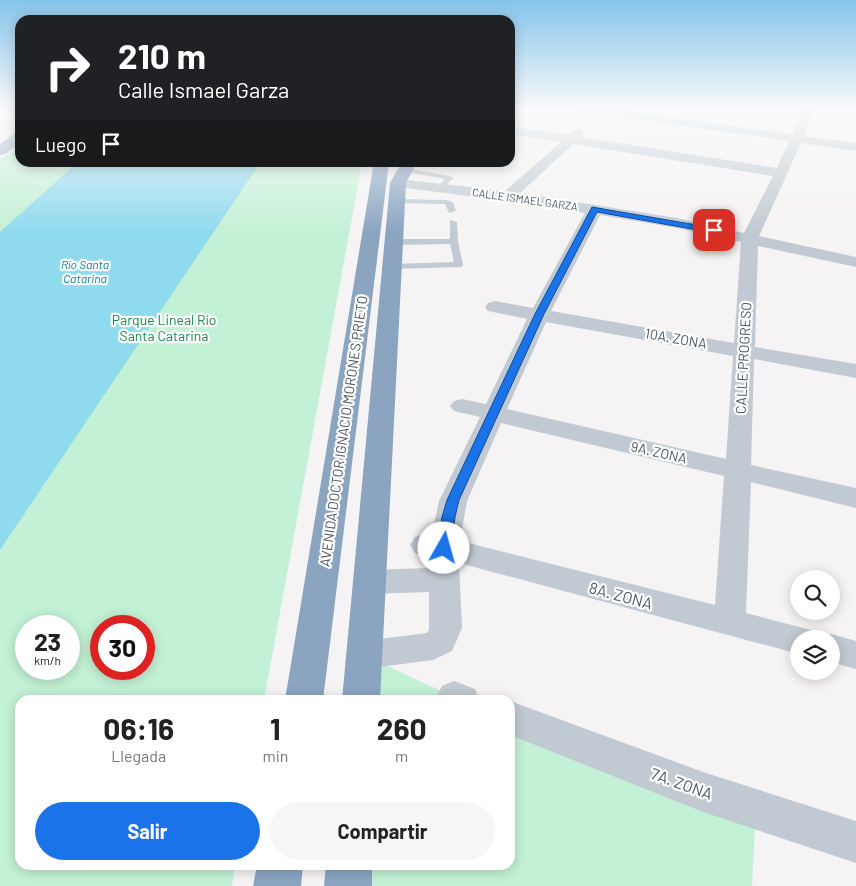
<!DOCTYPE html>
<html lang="es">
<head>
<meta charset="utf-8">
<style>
	:root { --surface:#fff; --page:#f6f6f6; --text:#222; --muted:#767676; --accent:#1a73e8 }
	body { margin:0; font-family:Barlow,sans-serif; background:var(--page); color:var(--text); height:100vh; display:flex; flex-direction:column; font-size:19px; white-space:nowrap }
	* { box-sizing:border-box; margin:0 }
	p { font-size:16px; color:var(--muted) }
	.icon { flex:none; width:28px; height:28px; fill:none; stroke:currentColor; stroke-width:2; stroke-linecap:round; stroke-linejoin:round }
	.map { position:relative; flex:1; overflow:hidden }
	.side { position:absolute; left:15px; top:695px; width:500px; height:175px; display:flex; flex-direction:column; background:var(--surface); border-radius:15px; box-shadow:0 2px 12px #0003 }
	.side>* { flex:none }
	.banner { position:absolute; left:15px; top:15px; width:500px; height:152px; border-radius:15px; box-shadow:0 2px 12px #0003; background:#202124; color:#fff; overflow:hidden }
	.fabs { position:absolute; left:790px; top:570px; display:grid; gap:10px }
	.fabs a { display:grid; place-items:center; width:50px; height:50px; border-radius:50%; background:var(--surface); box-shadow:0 2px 12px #0003; font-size:25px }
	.speed { position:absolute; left:15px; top:615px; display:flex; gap:10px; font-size:25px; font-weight:700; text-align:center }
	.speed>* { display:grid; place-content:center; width:65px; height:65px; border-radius:50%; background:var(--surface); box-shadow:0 2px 12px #0003; line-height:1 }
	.speed small { font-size:12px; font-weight:400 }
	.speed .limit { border:8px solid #d22; background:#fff; color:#111 }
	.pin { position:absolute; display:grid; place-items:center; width:42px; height:42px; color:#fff; margin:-21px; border-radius:10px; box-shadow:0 2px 8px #0006 }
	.me { position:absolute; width:55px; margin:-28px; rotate:7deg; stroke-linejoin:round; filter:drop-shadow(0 0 4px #0008) }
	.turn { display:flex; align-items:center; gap:18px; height:105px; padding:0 20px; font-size:22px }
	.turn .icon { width:65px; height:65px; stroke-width:2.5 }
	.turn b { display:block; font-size:35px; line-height:42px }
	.then { display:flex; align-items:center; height:48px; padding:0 20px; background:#0003; gap:10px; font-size:19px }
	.eta { display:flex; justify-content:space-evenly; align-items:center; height:85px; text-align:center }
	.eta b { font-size:30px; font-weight:700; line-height:35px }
	.action { display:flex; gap:10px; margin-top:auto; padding:10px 20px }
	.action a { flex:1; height:58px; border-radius:30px; background:var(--accent); color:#fff; font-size:20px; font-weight:700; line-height:58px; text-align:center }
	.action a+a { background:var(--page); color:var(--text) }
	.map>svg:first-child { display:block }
	.green { fill:#c3f1d5; fill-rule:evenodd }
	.water { fill:#90daee }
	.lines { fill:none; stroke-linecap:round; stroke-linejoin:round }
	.lane { fill:#c1cad2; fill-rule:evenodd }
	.street { fill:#c1cad2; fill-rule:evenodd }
	.highway { fill:#8ba5c1; fill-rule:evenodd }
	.route { fill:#1a73e8; stroke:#114b97 }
	.labels { text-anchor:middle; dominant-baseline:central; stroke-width:4.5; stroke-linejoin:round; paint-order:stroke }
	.far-street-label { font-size:11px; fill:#4a5661; stroke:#fff }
	.far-water-label { font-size:12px; font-style:italic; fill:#0c7c9b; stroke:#fff }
	.park-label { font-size:14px; fill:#17864f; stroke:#fff }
	.street-label { font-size:14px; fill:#4a5661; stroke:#fff }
	.near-street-label { font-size:16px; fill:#4a5661; stroke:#fff }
</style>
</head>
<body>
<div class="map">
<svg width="856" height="886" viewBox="0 0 856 886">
	<rect width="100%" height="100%" fill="#f5f3f3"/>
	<g class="green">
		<path d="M20,147V162L362,163L264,700H20V865H235L232,886H0V159ZM26,626H69V669H26ZM101,626H144V669H101Z"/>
		<path d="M364,655L454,697L462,700H361Z"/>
		<path d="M510,718L756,809L752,886H348L349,865H510Z"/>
	</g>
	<path class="water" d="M77,163H260L0,550V232Z"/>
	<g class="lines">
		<g class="lane">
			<path d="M404,168L450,176L454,178L440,190L436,188L445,179L402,171V169Z"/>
			<path d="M394,199L447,200L453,202L456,211L449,213L445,204L397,203H394Z"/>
			<path d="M450,220L457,222L458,241L463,265L462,267L389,269V265L392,264L454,262L450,244L393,245L389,242L393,239H450Z"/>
		</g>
		<g class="street">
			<path d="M572,108H604L792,134L803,108H815L804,136L856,143V151L801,143L759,236L856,257V267L758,246L755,347L856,364V378L754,359L751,465L856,488V508L751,482L746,613L811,630L815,639H799V654L459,563L462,628L452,651L433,660L364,669L352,665L347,655L352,645L364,641L427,633L429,630V592L369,594L358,591L354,582L358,573L369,570L429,568V557L415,553L410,545L415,537L425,534L432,535L439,501L480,417L454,411L450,406L454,401L462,399L486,404L527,319L488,311L485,307L488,303L495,301L533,308L585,213L508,201L398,187L393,186L391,183L393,180L398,179L505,191L561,142L510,134V126L568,135L579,128L585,132L581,137L777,168L789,141L578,111ZM573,144L773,176L744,233L677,218L520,193ZM600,215L677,228L741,242L734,343L551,311ZM546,322L733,356L726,459L507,409ZM501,423L724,476L715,605L460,541L467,501Z"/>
			<path d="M831,634L856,641V669L831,662V639H819Z"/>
			<path d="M454,681L475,689L480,700H438L436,697L442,686Z"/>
			<path d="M510,701L703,772L856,821V863L703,812L510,735Z"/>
		</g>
		<g class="highway">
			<path d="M20,132V143L5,154L0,155V144L15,133Z"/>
			<path d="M374,162H389L323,700H285Z"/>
			<path d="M402,162H417L406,183L380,700H342L390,183Z"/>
			<path d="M257,865H303L301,886H253Z"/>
			<path d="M326,865H372V886H324Z"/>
		</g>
	</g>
	<linearGradient id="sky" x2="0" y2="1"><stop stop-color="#85c3ea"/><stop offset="0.47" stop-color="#fafafa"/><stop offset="1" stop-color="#fafafa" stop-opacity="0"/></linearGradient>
	<rect width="856" height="232" fill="url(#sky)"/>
	<path class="route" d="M592,207L714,228L717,230L714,233L597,212L544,314L459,500L455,517L451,548L449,552H439L437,548L442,517L447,500L535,314Z"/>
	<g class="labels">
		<g class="far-street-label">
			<text transform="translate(525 199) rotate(8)">CALLE ISMAEL GARZA</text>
		</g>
		<g class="far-water-label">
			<text x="85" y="264">Río Santa<tspan x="85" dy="14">Catarina</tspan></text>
		</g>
		<g class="park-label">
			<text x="164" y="319">Parque Lineal Río<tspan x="164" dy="16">Santa Catarina</tspan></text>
		</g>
		<g class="street-label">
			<text transform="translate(676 338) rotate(10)">10A. ZONA</text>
			<text transform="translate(743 358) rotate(-87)">CALLE PROGRESO</text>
			<text transform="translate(343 431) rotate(-82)">AVENIDA DOCTOR IGNACIO MORONES PRIETO</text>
			<text transform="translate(659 452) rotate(13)">9A. ZONA</text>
		</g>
		<g class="near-street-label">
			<text transform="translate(621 595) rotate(15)">8A. ZONA</text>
			<text transform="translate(682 783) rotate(20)">7A. ZONA</text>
		</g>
	</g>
</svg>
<div class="fabs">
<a><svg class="icon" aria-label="search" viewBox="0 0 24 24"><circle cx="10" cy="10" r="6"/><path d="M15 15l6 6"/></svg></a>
<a><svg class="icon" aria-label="layers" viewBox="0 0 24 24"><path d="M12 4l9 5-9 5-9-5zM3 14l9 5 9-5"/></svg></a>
</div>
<div class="speed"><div>23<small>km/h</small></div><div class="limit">30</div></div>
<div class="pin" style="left:714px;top:230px;background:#d93025"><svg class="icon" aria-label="arrive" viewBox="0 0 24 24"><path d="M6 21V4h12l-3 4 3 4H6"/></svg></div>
<svg class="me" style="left:444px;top:548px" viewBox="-20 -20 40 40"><circle r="19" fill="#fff"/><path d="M0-13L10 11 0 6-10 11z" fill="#1a73e8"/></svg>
<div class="banner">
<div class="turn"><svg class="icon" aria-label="right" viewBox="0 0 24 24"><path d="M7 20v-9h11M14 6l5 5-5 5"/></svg><div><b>210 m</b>Calle Ismael Garza</div></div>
<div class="then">Luego<svg class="icon" aria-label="arrive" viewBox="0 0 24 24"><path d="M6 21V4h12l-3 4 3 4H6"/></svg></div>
</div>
<section class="side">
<div class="eta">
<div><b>06:16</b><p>Llegada</p></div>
<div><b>1</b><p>min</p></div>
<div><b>260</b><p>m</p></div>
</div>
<div class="action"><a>Salir</a><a>Compartir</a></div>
</section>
</div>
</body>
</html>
